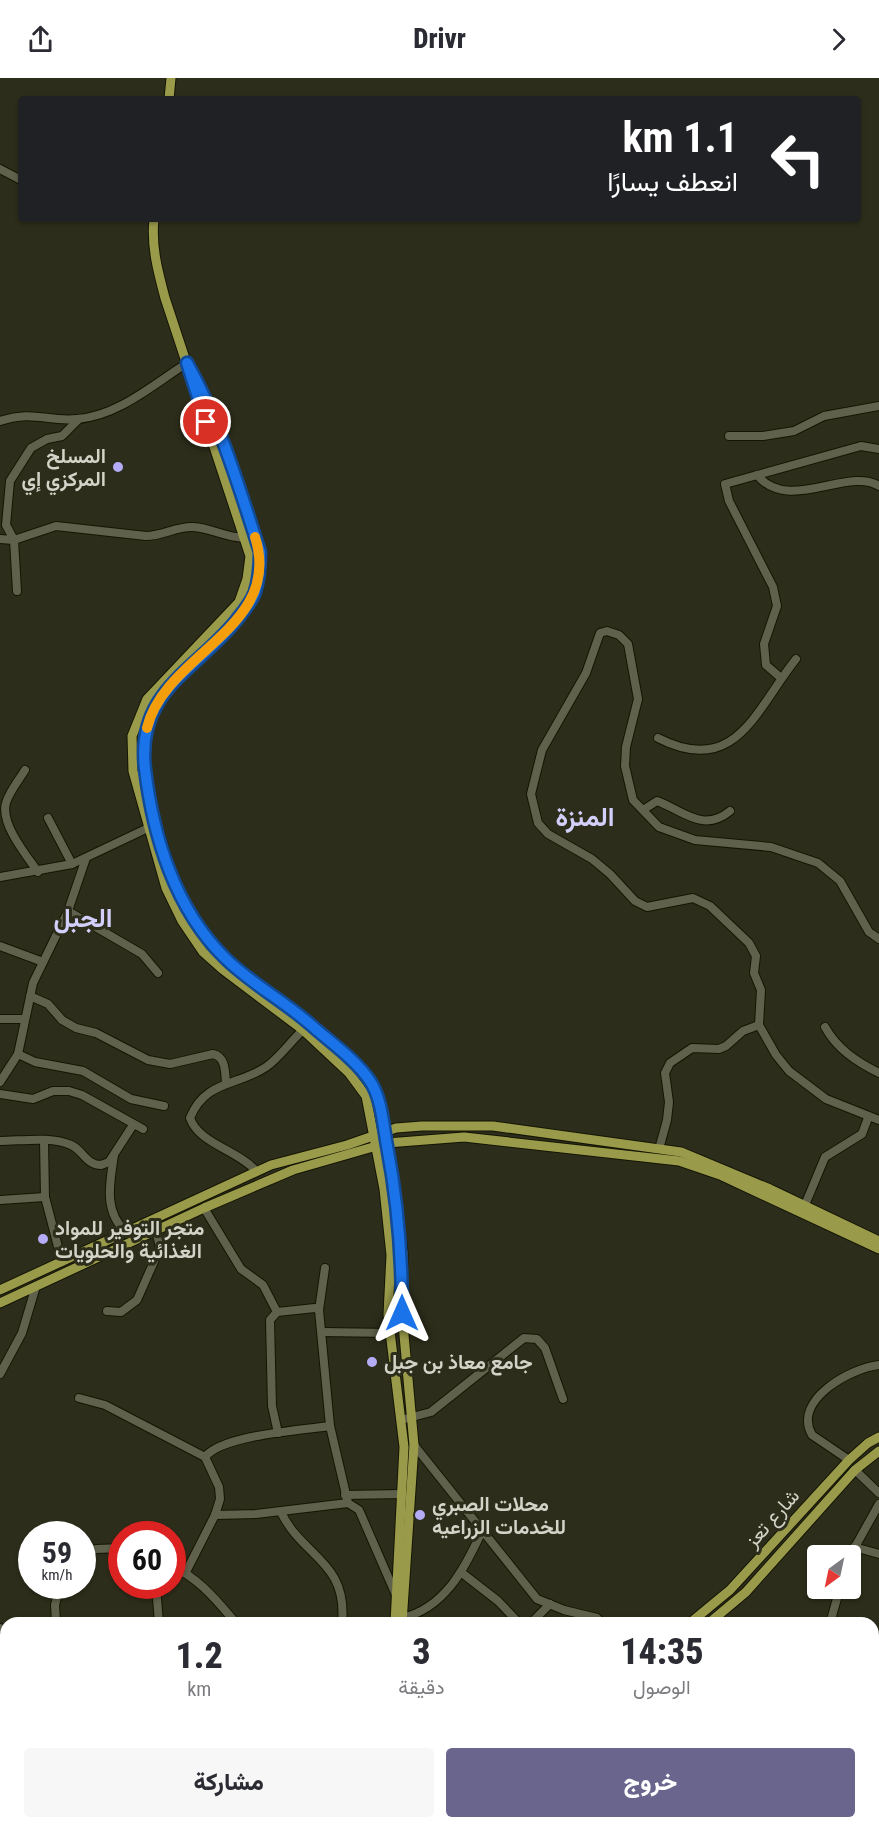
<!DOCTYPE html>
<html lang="ar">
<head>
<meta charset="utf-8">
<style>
	:root { --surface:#fff; --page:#f7f7f7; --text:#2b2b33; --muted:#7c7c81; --accent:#69658c }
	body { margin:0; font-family:"Roboto Condensed",Vazirmatn,sans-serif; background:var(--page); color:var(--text); direction:rtl; height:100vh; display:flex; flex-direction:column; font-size:22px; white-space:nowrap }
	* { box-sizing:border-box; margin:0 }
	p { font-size:20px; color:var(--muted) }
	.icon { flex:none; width:33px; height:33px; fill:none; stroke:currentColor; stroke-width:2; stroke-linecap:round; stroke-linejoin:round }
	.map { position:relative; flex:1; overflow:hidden; direction:ltr }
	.drawer { position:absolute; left:0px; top:1539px; width:879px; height:212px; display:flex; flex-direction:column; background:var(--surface); border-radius:18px 18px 0 0; box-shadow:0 2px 4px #0004; direction:rtl }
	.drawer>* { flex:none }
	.top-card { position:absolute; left:18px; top:18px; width:843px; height:126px; border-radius:6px; box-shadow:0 2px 4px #0004; direction:rtl; background:#202124; color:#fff; overflow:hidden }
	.needle { width:39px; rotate:213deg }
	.fabs { position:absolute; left:807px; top:1467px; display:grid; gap:12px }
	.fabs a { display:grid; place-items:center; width:54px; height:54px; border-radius:6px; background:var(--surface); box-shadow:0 2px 4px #0004; font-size:30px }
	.speed { position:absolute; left:18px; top:1443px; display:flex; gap:12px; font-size:30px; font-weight:700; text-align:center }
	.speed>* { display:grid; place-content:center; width:78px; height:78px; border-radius:50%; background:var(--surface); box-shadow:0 2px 4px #0004; line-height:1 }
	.speed small { font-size:15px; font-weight:400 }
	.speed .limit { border:9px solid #d22; background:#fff; color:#111 }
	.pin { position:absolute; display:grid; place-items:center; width:51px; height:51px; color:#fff; margin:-26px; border:3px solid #fff; border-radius:50%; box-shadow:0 2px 6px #0007 }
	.me { position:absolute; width:66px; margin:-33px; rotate:0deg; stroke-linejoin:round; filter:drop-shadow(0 0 4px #0008) }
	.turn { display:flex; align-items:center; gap:21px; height:126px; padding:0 24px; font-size:27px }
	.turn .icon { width:78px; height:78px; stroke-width:2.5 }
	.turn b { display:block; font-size:42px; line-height:51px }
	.eta { display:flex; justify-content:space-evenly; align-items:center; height:102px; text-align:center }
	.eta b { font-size:36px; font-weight:800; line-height:42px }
	.primary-button { display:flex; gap:12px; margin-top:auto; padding:12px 24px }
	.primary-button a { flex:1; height:69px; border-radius:6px; background:var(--accent); color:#fff; font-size:24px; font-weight:800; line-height:69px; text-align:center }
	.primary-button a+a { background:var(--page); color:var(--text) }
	header { display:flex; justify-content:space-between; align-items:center; height:78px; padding:0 24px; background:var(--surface); font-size:27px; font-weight:800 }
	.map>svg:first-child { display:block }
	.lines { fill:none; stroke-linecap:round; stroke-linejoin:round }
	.minor-casing { stroke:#151504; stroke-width:10 }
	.major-casing { stroke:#151504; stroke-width:11 }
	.minor { stroke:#60614c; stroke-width:8 }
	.major { stroke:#9a9b4a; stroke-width:9 }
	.route-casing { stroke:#114b97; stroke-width:15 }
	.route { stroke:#1a73e8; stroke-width:10 }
	.slow { stroke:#f59e0b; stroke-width:10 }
	.poi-dot { fill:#b5acf8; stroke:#2c2d1a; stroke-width:2 }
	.labels { text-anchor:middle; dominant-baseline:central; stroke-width:6; stroke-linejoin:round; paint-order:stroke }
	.poi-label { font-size:20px; font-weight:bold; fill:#d3d3c8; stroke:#2c2d1a; text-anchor:start }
	.street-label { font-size:20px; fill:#d3d3c8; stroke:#2c2d1a }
	.district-label { font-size:26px; font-weight:bold; fill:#d2cffa; stroke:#2c2d1a }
</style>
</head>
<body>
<header><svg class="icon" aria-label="forward" viewBox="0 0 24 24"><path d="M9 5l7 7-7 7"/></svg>Drivr<svg class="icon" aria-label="share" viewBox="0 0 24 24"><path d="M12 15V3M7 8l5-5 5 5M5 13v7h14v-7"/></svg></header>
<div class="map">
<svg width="879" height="1750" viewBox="0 0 879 1750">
	<rect width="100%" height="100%" fill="#2c2d1a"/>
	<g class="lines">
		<defs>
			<g id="minor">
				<path d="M0,91L21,102"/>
				<path d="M0,343C34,332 47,344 77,341C118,338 154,306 187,285"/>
				<path d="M729,358H763L794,353L824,338L879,328"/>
				<path d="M757,397C789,436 848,388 879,408"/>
				<path d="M0,461L14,462L56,448L146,458C163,458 177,448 193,449C211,450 224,459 244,460"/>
				<path d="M17,513L14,462L6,447L10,403L31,370L47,361L62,358L79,341"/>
				<path d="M781,600L766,587L764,566L777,528L773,509L729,423L725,406L861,368L879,371"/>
				<path d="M658,660C736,700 756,631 796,581"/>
				<path d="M25,692C19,702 9,714 6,725C0,746 27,778 38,794"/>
				<path d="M643,732L657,723C684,733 703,755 730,733"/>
				<path d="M48,740L72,786"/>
				<path d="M0,799L72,786L148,750"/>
				<path d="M68,833L142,876L158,895"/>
				<path d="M879,861L869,854L840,803L818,785L771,769L695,762L659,749L633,722L625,688L626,669L638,621L628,566L619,557L607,553L600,555L586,595L542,672L531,716L538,745L548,756L592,781L610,796L635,823L647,829L693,820L710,828L749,865L756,878L754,895L761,912L759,947L776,977L789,993L826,1021L879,1042"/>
				<path d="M0,868L43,884"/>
				<path d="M30,918L48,926L62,942L76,950L96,955L148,982L170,986L213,976C226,979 225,994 226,1005"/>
				<path d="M0,941H25"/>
				<path d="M825,949C837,971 857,984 879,995"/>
				<path d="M18,976L35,984L83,993L131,1021L164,1028"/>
				<path d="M0,1004L18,976L33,905L68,833L86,780"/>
				<path d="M0,1016L33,1021L53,1013H69L82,1017L143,1051"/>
				<path d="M0,1063C21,1063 51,1058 71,1067C83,1072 86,1087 101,1087L109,1084L133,1047"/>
				<path d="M44,1063L45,1119L62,1184"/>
				<path d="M659,1071L667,1042L669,1024L665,995L670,985L692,970L719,971L726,968L743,953L759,947"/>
				<path d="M114,1077C110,1105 103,1133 126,1154"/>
				<path d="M256,1093C238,1072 199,1066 190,1040C205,1002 238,1008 266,989C279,980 291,963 303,952"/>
				<path d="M0,1122L45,1119"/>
				<path d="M805,1127L825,1079L862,1056L868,1040"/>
				<path d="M204,1130L241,1191L263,1207L277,1234"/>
				<path d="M325,1190L319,1232L330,1348L348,1425L359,1432L396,1517"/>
				<path d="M107,1233L121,1234L137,1222L160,1170L156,1152"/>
				<path d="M322,1254L390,1255"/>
				<path d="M0,1296L22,1255L36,1208"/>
				<path d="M79,1320L105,1327L205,1379L219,1409L220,1421L215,1437L186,1494"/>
				<path d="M401,1342L431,1334L524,1260L537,1261L545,1270L563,1321"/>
				<path d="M278,1355L272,1328L270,1242L277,1234L315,1230L319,1232"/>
				<path d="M414,1367L537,1521L564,1532L597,1540L602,1545"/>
				<path d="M205,1379C222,1357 302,1352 330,1348"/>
				<path d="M849,1382L812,1357C792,1322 851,1290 879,1287"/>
				<path d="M855,1392L879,1415"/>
				<path d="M345,1417L402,1416"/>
				<path d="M281,1434C302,1479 348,1483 342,1545"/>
				<path d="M215,1437L256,1436L348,1425"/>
				<path d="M854,1469L879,1476"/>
				<path d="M82,1477L96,1471L122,1470"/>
				<path d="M850,1478L879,1426"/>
				<path d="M172,1488C200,1501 217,1523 236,1545"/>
				<path d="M462,1495L498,1523L519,1545"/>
				<path d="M156,1508L159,1545"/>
				<path d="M402,1540C445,1530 465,1490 482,1453"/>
				<path d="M56,1545L55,1527L60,1508"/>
				<path d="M531,1545L550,1526"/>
				<path d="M830,1545L840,1510"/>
				<path d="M0,1550L6,1576"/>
				<path d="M873,1602L879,1601"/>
				<path d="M873,1655L879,1659"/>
				<path d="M0,1660L6,1650"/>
				<path d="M0,1667L6,1664"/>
				<path d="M55,1744L56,1750"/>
				<path d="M225,1744L233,1750"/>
				<path d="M391,1744L397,1750"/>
				<path d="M449,1744L452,1750"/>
				<path d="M571,1744L573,1750"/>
				<path d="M780,1744L781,1750"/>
				<path d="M5,1750L3,1741L6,1735"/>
				<path d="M137,1750L139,1744"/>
				<path d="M481,1750L489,1744"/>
				<path d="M601,1750L609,1744"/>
				<path d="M674,1750L675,1744"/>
			</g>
			<g id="major">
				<path d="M169,21L171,0"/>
				<path d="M154,141C151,168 158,194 165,220L250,478L247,501L239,524L147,621L132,658L133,693L166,810L182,843L203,874L222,891L303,952L349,995L366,1018L384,1111L391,1177L388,1237L404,1369L395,1545"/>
				<path d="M198,305L212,334L253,451L260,474V492L255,515L241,536L226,555L175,600L158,622L149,642L142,668L149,721L174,804L191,837L209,863L226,881L295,933L356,987L376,1014L395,1108L403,1175L402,1235L414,1367L402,1545"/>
				<path d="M0,1212L271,1087L347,1067L396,1050L422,1048H493L681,1074L770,1111L879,1163"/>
				<path d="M0,1225L204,1130L293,1092L387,1065L464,1059L679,1083L720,1097L879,1171"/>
				<path d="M690,1545L730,1512L849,1382L868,1365L879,1359"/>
				<path d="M709,1545L746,1514L855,1392L879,1373"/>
				<path d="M317,1750L322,1744"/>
				<path d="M329,1750L334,1744"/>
			</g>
		</defs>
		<use href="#minor" class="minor-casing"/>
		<use href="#major" class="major-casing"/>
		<use href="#minor" class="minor"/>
		<use href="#major" class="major"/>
	</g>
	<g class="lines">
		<defs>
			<path id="route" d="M206,344L187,285C220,344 239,409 260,474C260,487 259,501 255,514C251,525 242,535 235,544C193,594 136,614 145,691C153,758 175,831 225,880C250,905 284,923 311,947C330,964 355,981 370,1003C382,1021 383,1047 387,1068C398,1125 402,1177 402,1235"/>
		</defs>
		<use href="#route" class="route-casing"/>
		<use href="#route" class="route"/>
		<path class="slow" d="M147,650C165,575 284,550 255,459"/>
	</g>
	<g class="poi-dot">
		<circle cx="118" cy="389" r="6"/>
		<circle cx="43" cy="1161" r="6"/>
		<circle cx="372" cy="1284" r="6"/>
		<circle cx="420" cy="1437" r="6"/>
	</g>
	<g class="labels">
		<g class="poi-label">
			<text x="106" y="378" text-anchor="end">المسلخ<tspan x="106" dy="23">المركزي إي</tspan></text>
			<text x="55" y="1150">متجر التوفير للمواد<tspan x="55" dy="23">الغذائية والحلويات</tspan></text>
			<text x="384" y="1284">جامع معاذ بن جبل</text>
			<text x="432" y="1426">محلات الصبري<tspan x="432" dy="23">للخدمات الزراعيه</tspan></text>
		</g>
		<g class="street-label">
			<text transform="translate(772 1440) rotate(-48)">شارع تعز</text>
		</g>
		<g class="district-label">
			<text x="585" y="739">المنزة</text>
			<text x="83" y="840">الجبل</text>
		</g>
	</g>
</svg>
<div class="fabs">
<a><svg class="needle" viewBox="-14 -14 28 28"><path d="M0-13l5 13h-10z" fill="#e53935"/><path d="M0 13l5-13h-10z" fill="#7c7c81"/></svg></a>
</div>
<div class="speed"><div>59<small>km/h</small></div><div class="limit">60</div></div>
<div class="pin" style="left:206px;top:344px;background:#d93025"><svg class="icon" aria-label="arrive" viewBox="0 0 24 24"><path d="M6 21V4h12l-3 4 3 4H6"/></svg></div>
<svg class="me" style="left:402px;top:1235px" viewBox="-20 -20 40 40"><path d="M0-17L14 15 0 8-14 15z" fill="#1a73e8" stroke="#fff" stroke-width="4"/></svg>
<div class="top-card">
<div class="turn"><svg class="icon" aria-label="left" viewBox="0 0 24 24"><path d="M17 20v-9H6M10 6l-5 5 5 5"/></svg><div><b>1.1 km</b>انعطف يسارًا</div></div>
</div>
<section class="drawer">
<div class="eta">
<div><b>14:35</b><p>الوصول</p></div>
<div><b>3</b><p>دقيقة</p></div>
<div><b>1.2</b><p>km</p></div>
</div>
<div class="primary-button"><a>خروج</a><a>مشاركة</a></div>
</section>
</div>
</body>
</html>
